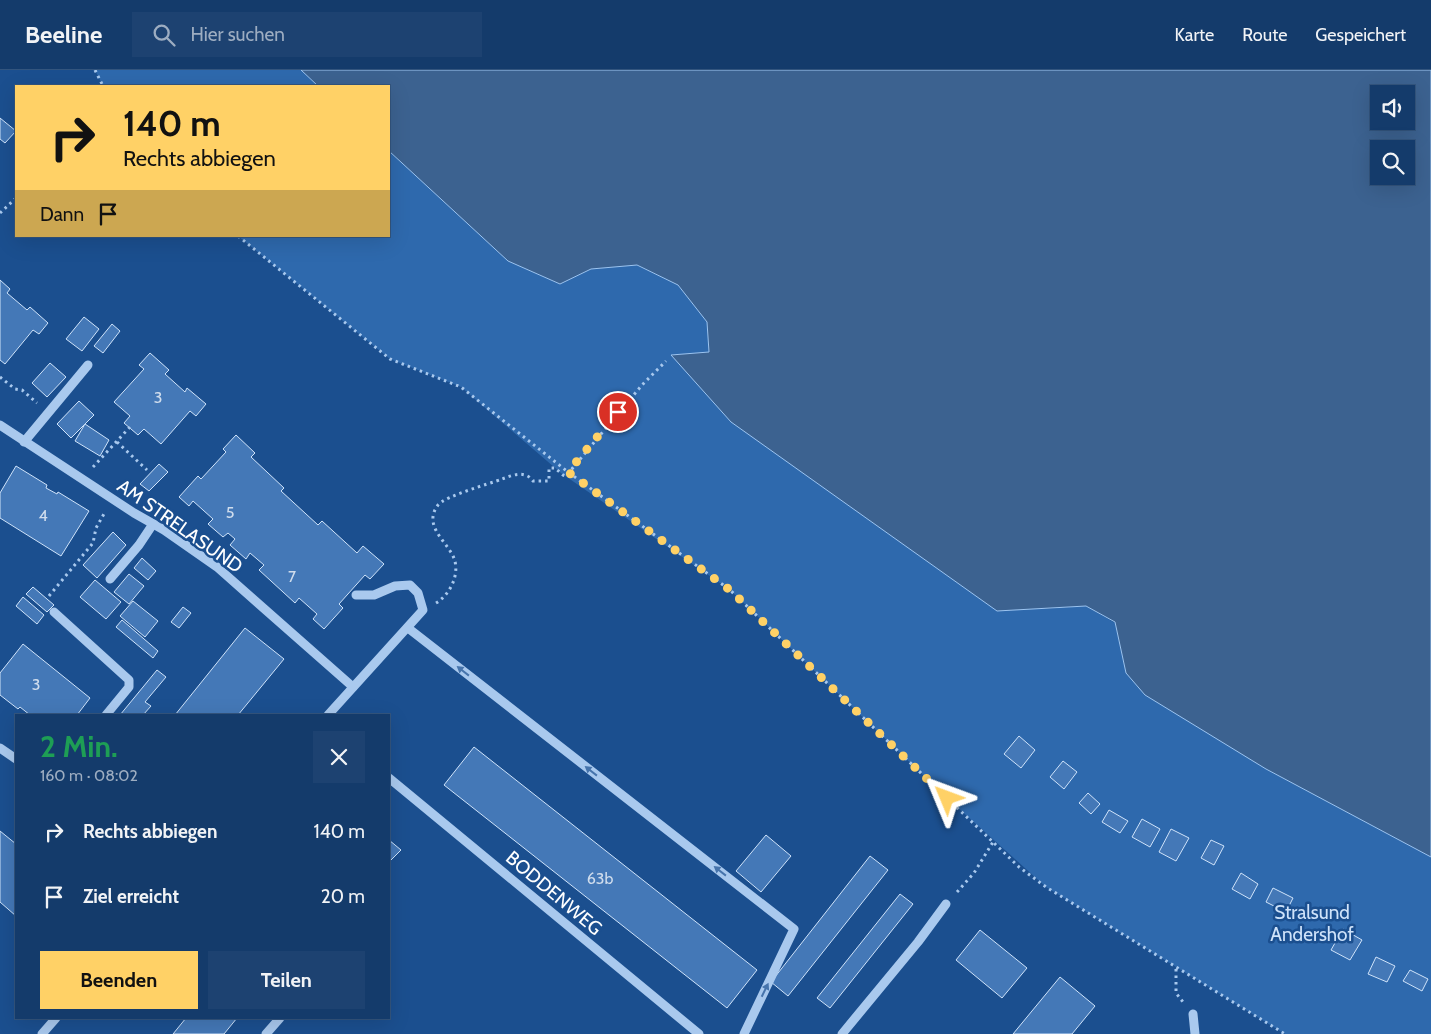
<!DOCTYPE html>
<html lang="de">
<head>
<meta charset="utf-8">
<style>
	:root { --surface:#143b6b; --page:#1d4271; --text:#f1f3f6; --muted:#9dadc1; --line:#33557e; --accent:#ffd166 }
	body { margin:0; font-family:Cabin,sans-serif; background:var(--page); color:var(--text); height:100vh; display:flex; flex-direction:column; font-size:19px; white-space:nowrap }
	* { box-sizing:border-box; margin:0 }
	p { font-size:16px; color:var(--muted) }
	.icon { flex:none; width:28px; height:28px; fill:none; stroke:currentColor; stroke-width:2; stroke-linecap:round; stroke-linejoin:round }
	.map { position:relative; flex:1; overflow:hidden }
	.sheet { position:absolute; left:15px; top:644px; width:375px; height:305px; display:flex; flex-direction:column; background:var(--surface); border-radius:0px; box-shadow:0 5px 20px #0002,0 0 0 1px var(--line) }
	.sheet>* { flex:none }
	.banner { position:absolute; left:15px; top:15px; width:375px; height:152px; border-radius:0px; box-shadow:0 5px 20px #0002,0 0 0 1px var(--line); background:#ffd166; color:#111; overflow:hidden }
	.fabs { position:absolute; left:1370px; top:15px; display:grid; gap:10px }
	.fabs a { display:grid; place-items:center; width:45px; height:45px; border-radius:0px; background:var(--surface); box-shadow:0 5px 20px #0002,0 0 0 1px var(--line); font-size:25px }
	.pin { position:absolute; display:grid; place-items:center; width:42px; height:42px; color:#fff; margin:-21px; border:2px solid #fff; border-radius:50%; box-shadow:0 1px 5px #0007 }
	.me { position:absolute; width:55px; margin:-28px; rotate:314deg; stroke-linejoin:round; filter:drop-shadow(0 0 4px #0008) }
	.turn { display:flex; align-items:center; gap:18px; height:105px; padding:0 25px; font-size:22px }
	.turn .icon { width:65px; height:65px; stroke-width:2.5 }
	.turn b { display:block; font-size:35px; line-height:42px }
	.then { display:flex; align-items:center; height:48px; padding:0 25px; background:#0003; gap:10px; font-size:19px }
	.round { display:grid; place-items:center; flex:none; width:52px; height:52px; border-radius:0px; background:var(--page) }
	.summary { display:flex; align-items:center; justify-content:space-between; height:85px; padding:0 25px }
	h1 { font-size:30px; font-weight:700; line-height:38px; color:#1e9e55 }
	.primary-button { display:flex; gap:10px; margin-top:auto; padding:10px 25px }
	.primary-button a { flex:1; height:58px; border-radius:0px; background:var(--accent); color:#111; font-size:20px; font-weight:700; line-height:58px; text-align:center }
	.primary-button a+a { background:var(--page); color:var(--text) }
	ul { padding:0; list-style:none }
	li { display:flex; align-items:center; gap:15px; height:65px; padding:0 25px }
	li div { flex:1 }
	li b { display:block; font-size:19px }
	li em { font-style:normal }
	header { display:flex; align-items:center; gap:30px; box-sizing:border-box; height:70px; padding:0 25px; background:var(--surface); border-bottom:1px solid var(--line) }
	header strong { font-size:24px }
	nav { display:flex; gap:28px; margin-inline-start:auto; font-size:18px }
	.search { width:350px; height:45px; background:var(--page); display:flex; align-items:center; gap:12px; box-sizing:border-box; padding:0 18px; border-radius:0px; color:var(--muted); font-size:19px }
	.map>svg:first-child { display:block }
	.green { fill:#2e69ad }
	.water { fill:#3c6290; stroke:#9cc4f0; fill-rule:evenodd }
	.building { fill:#4478b7; stroke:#cfe3fa }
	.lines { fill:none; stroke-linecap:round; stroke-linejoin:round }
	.path { stroke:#a9c9ee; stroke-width:3; stroke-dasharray:2.5 4; stroke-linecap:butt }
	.minor { stroke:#a9c9ee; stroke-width:9 }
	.oneway { fill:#4674ac }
	.route { stroke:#ffd166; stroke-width:9; stroke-dasharray:0 16.2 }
	.labels { text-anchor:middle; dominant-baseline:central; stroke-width:5; stroke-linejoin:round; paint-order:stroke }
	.number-label { font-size:16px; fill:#d0dded }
	.street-label { font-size:19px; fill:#fff; stroke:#1b4f8f }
	.park-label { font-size:19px; fill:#cfe3fa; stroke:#1b4f8f }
</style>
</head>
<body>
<header>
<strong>Beeline</strong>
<div class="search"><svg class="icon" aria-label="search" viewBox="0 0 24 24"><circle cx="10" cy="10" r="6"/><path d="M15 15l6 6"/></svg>Hier suchen</div>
<nav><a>Karte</a><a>Route</a><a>Gespeichert</a></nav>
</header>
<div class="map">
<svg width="1431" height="964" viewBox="0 0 1431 964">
	<rect width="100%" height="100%" fill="#1b4f8f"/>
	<g class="green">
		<path d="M95,0H301L318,16H103Z"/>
		<path d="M389,81L508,191L560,214L591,199L636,195L678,215L707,252L709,282L672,285L1045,539L1086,536L1115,553L1126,603L1266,699L1431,787V964H1285L1046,817L947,728L730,520L561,403L461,317L390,289L238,166H389Z"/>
	</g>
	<path class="water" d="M301,0H1431V787L1266,699L1145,625L1126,603L1115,552L1086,536L997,541L731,352L671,285L709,282L707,252L678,215L637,195L591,199L560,214L508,191L389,81V16H318ZM1379,24H1406V51H1379ZM1379,79H1406V106H1379Z"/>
	<g class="building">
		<path d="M0,48L16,61L5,73L0,69Z"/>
		<path d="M0,210L10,219L7,223L27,240L30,237L48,253L39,264L33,260L5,294L0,290Z"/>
		<path d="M84,247L99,259L82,281L66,269Z"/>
		<path d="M112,254L120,261L103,283L94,276Z"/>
		<path d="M150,283L169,300L165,304L185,322L187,318L206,334L196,346L190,341L161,374L144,359L138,365L124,353L130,346L114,332L144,299L139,295Z"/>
		<path d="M50,293L66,307L47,327L32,313Z"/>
		<path d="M79,331L94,345L71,368L57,354Z"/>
		<path d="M85,354L109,370L100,386L75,371Z"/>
		<path d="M236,365L255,383L251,387L284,418L281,421L318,455L322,451L357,483L363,476L384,494L370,509L365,505L339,534L343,538L324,559L313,549L317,544L299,528L295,533L259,500L264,495L250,483L246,489L230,475L235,469L228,463L223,467L208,454L213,449L193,431L189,436L179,427L198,406L201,409L226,382L223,379Z"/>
		<path d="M159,394L168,402L149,421L140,414Z"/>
		<path d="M16,396L47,415L46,418L57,424L58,422L89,441L61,486L0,448V423Z"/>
		<path d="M113,462L126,475L97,508L83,495Z"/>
		<path d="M142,488L156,501L148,510L134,498Z"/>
		<path d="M129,504L144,516L129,534L114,522Z"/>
		<path d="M95,510L121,532L106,549L80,527Z"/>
		<path d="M33,517L54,535L47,542L26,524Z"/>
		<path d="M23,527L44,545L37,554L16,536Z"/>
		<path d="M133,531L158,551L145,567L120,546Z"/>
		<path d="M183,537L191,543L179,558L171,552Z"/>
		<path d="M122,550L158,581L153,588L116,557Z"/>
		<path d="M245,558L284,589L238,645H175Z"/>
		<path d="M23,574L90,628L77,645H30L20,637L18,639L0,625V603Z"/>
		<path d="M157,600L166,607L145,632L151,636L143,645H120Z"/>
		<path d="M1019,666L1035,680L1021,698L1004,684Z"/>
		<path d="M474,677L757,900L727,938L444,715Z"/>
		<path d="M1063,691L1077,702L1064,719L1050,707Z"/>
		<path d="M1088,723L1100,734L1091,744L1079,733Z"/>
		<path d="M1109,740L1128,751L1120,763L1102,752Z"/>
		<path d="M1142,749L1160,759L1150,777L1132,767Z"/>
		<path d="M1171,759L1189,768L1176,791L1159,782Z"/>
		<path d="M0,761L16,774V846L0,832Z"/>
		<path d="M766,765L791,786L761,822L736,801Z"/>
		<path d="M389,770L401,780L391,790L389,788Z"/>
		<path d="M1211,770L1224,776L1214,795L1201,788Z"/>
		<path d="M870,786L888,800L788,926L771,912Z"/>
		<path d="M1241,803L1258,814L1250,829L1232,819Z"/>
		<path d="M1273,818L1293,828L1286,842L1266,832Z"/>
		<path d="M900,824L913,834L830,938L817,928Z"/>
		<path d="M1343,859L1362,870L1350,890L1331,880Z"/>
		<path d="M980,860L1027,898L1002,928L956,890Z"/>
		<path d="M1376,887L1395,896L1387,912L1368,904Z"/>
		<path d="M1410,900L1428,909L1422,921L1403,911Z"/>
		<path d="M1060,907L1095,936L1072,964H1013Z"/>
		<path d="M186,948H237L224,964H173Z"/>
	</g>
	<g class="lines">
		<g class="path">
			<path d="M95,0L103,16"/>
			<path d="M0,143L16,128"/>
			<path d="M238,166L390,289L461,317L568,402L730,520L1019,797L1046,817L1285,964"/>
			<path d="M0,307L15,319L22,320L37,333"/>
			<path d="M117,372L147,400"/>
			<path d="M93,397L130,357"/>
			<path d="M49,526L93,473L96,458L105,442"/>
			<path d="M436,533C451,524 461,502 453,486C445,470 423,455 438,435C445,426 489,414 502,409C513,405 525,400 533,411H549V398H555L563,405L566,406L642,315L666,291"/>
			<path d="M957,822L974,803L993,772"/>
			<path d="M1176,899V923L1183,932"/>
		</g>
		<g class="minor">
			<path d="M0,355L134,443L164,460L217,497L353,617"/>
			<path d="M24,372L88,295"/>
			<path d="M110,509L139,475L153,454"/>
			<path d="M54,542L129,610V617L106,645"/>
			<path d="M408,558L794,859L744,964"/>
			<path d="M328,645L423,540L418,523L410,515L395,516L374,525H356"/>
			<path d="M0,678L16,689"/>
			<path d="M389,708L699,964"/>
			<path d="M1193,944L1195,964"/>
			<path d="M42,964L56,948"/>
			<path d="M266,964L280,948"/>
			<path d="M842,964L918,872L946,834"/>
		</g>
	</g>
	<defs><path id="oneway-solid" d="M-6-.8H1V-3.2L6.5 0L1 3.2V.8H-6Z" transform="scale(1.25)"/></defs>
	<g class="oneway">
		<use href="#oneway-solid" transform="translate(463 601) rotate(-142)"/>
		<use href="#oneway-solid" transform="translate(591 701) rotate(-142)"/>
		<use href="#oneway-solid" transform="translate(720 801) rotate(-142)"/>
		<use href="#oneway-solid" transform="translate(765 920) rotate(-64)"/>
	</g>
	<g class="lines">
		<path class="route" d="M618,342L568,402L730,520L947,728"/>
	</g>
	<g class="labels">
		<g class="number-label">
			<text x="158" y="327">3</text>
			<text x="230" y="442">5</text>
			<text x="43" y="445">4</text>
			<text x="292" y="506">7</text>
			<text x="36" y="614">3</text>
			<text x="600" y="808">63b</text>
		</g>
		<g class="street-label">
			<text transform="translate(180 456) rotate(35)">AM STRELASUND</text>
			<text transform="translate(554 823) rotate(40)">BODDENWEG</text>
		</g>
		<g class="park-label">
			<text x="1312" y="842">Stralsund<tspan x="1312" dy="22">Andershof</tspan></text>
		</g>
	</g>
</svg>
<div class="fabs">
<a><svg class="icon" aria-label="sound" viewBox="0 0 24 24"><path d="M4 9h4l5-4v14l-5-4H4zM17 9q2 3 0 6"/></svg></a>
<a><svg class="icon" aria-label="search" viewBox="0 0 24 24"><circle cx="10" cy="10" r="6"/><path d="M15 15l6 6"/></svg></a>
</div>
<div class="pin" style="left:618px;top:342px;background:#d93025"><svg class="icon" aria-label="arrive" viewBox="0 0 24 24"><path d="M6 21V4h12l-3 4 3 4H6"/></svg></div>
<svg class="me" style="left:947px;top:728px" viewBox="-20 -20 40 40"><path d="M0-17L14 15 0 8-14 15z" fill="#ffd166" stroke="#fff" stroke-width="4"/></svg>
<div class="banner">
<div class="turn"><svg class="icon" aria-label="right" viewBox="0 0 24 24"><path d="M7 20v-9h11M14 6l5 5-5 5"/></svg><div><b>140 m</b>Rechts abbiegen</div></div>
<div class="then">Dann<svg class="icon" aria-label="arrive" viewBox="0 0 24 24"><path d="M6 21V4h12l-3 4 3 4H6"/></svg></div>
</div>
<section class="sheet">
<div class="summary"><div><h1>2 Min.</h1><p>160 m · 08:02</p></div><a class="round"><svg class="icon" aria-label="close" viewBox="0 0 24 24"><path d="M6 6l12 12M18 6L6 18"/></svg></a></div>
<ul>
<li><svg class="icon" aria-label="right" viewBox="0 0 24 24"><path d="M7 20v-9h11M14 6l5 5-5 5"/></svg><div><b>Rechts abbiegen</b></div><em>140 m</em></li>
<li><svg class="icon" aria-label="arrive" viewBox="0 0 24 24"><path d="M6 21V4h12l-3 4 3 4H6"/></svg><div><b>Ziel erreicht</b></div><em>20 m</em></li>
</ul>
<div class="primary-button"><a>Beenden</a><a>Teilen</a></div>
</section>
</div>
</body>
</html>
